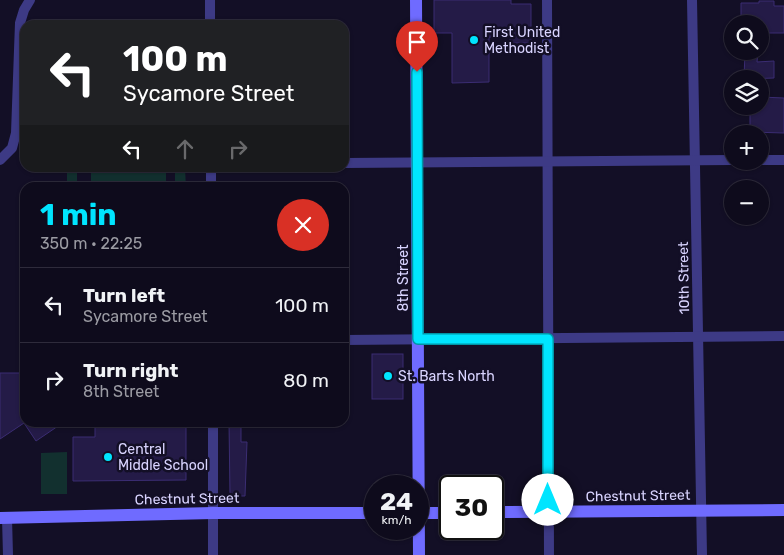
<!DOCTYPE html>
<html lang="en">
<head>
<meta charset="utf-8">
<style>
	:root { --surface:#0e0b1c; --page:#171425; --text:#f1f3f6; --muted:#9b9ba3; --line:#2e2b3b; --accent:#00e5ff }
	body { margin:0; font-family:Rubik,sans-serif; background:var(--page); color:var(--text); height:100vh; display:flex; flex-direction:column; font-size:19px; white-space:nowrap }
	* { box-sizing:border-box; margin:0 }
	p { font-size:16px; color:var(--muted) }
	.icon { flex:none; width:28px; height:28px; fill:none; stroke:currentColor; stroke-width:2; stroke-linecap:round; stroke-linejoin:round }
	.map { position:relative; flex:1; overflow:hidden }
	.sheet { position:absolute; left:20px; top:182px; width:329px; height:245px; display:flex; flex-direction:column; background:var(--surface); border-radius:15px; box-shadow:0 1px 4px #0004,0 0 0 1px var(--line) }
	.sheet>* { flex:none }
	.hud { position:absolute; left:20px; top:20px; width:329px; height:152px; border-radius:15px; box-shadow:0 1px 4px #0004,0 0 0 1px var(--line); background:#202124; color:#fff; overflow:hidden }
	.fabs { position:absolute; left:724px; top:15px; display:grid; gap:10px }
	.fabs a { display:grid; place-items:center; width:45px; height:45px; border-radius:50%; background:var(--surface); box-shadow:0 1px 4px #0004,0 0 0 1px var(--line); font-size:25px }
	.speed { position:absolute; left:364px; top:475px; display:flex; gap:10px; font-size:25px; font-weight:700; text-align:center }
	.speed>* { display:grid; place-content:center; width:65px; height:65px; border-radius:50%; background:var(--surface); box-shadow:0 1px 4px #0004,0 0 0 1px var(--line); line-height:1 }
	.speed small { font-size:12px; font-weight:400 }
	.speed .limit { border:2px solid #111; border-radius:8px; background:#fff; color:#111 }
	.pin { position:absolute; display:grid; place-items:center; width:42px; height:42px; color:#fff; margin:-51px -21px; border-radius:50% 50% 50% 0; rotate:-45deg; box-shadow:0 0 5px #0007 }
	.pin .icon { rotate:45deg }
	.me { position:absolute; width:55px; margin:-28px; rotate:0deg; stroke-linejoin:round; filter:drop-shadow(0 0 4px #0008) }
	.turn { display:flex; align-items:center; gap:18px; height:105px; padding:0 20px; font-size:22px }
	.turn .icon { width:65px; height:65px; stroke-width:2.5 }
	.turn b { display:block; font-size:35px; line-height:42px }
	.lanes { display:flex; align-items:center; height:48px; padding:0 20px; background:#0003; justify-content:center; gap:25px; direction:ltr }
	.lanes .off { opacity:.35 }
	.round { display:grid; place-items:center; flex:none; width:52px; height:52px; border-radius:26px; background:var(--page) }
	.summary { display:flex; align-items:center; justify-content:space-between; height:85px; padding:0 20px }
	h1 { font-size:30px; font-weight:700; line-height:38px; color:var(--accent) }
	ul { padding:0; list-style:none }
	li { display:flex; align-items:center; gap:15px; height:75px; padding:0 20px; border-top:1px solid var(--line) }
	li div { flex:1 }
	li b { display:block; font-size:19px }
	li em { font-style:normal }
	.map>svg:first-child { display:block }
	.green { fill:#12302f }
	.building { fill:#241b47; stroke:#3b2d73 }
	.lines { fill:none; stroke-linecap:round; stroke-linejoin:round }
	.street { stroke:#3d3a85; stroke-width:10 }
	.secondary { stroke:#6f6bff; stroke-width:12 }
	.route-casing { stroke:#0095a6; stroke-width:12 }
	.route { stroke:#00e5ff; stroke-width:9 }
	.poi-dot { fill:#00e5ff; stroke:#130f26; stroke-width:2 }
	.labels { text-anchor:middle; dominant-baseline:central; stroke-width:5; stroke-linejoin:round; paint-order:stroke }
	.poi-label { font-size:14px; fill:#d9d4ff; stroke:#130f26; text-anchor:start }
	.street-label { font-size:14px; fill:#d9d4ff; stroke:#130f26 }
</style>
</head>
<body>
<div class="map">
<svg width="784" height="555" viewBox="0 0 784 555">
	<rect width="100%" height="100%" fill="#130f26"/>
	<g class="green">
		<rect x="67" y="168" width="10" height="19"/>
		<rect x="91" y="168" width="75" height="19"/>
		<path d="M175,168H185L186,187H175Z"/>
		<path d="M67,452V494H41V453Z"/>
	</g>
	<g class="building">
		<path d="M434,0H511V4H531V43H510V37H489V82L452,83V33H434Z"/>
		<path d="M759,1H774V6H784V33H760V24H741V3H759Z"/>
		<path d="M745,51H758L757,62L774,61V78L744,79Z"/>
		<path d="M760,97L784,98V133L750,132V106H760Z"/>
		<rect x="372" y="354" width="31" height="45"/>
		<path d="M0,373H25V422H64L36,441L24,423L0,439Z"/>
		<path d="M95,422H186V480L73,481V437H95Z"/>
		<path d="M229,422H241V442H247L245,496H230Z"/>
	</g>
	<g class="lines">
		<g class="street">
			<path d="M210,0V25"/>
			<path d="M547,0L549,555"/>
			<path d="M692,0L702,555"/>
			<path d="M0,160L12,148L16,133L20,23L24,10L30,0"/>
			<path d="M760,160H784"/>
			<path d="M344,163L732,160"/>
			<path d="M211,168V188"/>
			<path d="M344,340L784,336"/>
			<path d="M213,422V555"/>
			<path d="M7,518L8,555"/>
		</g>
		<g class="secondary">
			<path d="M416,0L419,555"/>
			<path d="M492,512L784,510"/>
			<path d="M418,513H450"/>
			<path d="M0,518L213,513H375"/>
		</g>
	</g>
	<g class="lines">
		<defs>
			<path id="route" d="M417,72L418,339H548V500"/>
		</defs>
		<use href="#route" class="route-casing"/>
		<use href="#route" class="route"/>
	</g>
	<g class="poi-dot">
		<circle cx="474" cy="40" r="5"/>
		<circle cx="388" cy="376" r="5"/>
		<circle cx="108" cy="457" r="5"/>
	</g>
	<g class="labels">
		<g class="poi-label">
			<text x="484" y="32">First United<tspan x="484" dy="16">Methodist</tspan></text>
			<text x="398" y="376">St. Barts North</text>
			<text x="118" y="449">Central<tspan x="118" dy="16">Middle School</tspan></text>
		</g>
		<g class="street-label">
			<text transform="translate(403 278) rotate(-90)">8th Street</text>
			<text transform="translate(684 278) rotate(-91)">10th Street</text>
			<text transform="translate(638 496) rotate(-1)">Chestnut Street</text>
			<text transform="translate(187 499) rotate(-1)">Chestnut Street</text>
		</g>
	</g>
</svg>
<div class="fabs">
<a><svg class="icon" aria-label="search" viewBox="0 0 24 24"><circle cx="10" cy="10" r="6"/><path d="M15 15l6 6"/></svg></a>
<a><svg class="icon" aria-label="layers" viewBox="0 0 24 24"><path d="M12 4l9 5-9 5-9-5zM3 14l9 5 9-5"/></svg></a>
<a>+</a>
<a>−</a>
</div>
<div class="speed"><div>24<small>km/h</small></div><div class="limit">30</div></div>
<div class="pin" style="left:417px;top:72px;background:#d93025"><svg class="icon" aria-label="arrive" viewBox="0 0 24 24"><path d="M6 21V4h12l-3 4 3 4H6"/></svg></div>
<svg class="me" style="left:548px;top:500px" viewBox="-20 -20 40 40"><circle r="19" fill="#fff"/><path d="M0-13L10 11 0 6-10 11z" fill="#00e5ff"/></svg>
<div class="hud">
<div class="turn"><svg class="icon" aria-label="left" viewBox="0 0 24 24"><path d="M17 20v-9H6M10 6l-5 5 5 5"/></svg><div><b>100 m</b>Sycamore Street</div></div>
<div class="lanes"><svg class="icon" aria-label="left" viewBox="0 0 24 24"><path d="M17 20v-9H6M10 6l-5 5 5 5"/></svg><svg class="icon off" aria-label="ahead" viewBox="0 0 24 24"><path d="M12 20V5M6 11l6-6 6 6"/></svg><svg class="icon off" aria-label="right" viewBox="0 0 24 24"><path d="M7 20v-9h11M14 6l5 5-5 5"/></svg></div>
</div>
<section class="sheet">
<div class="summary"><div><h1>1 min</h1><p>350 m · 22:25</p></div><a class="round" style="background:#d93025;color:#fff"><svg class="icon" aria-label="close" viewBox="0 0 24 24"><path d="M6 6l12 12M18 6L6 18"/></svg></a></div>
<ul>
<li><svg class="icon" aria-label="left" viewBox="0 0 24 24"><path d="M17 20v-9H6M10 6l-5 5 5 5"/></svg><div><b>Turn left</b><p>Sycamore Street</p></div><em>100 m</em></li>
<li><svg class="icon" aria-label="right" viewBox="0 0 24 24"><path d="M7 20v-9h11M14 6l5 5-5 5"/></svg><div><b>Turn right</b><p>8th Street</p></div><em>80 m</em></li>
</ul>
</section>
</div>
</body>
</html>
